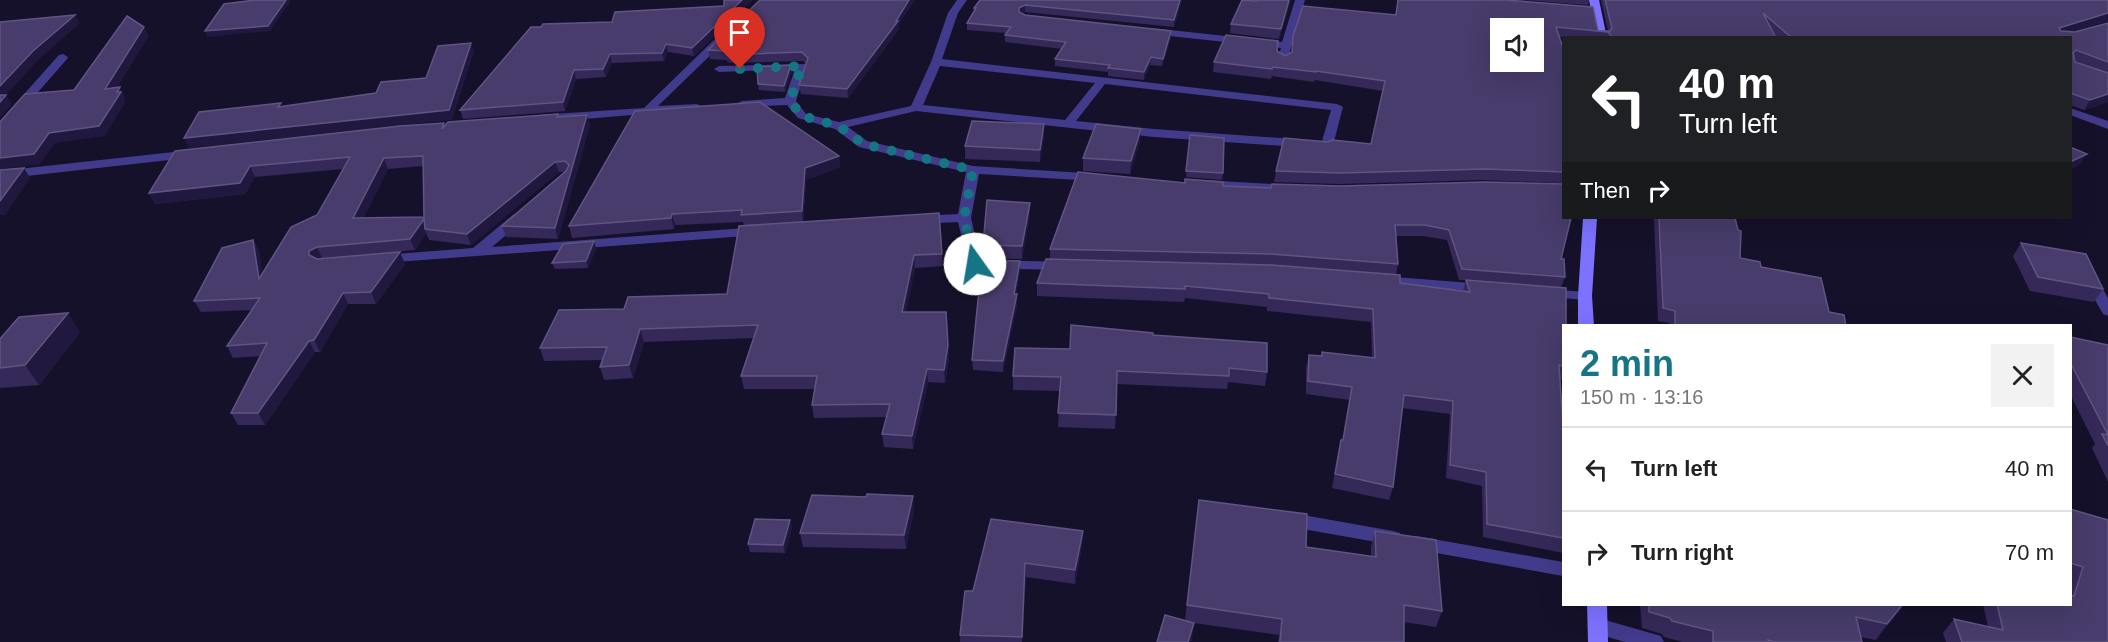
<!DOCTYPE html>
<html lang="en">
<head>
<meta charset="utf-8">
<style>
	:root { --surface:#fff; --page:#f2f2f2; --text:#222; --muted:#767676; --line:#e0e0e0; --accent:#167585 }
	body { margin:0; font-family:Helvetica,sans-serif; background:var(--page); color:var(--text); height:100vh; display:flex; flex-direction:column; font-size:22px; white-space:nowrap }
	* { box-sizing:border-box; margin:0 }
	p { font-size:20px; color:var(--muted) }
	.icon { flex:none; width:33px; height:33px; fill:none; stroke:currentColor; stroke-width:2; stroke-linecap:round; stroke-linejoin:round }
	.map { position:relative; flex:1; overflow:hidden }
	.sheet { position:absolute; left:1562px; top:324px; width:510px; height:282px; display:flex; flex-direction:column; background:var(--surface); border-radius:0px; box-shadow:0 6px 24px #0002 }
	.sheet>* { flex:none }
	.guide { position:absolute; left:1562px; top:36px; width:510px; height:183px; border-radius:0px; box-shadow:0 6px 24px #0002; background:#202124; color:#fff; overflow:hidden }
	.controls { position:absolute; left:1490px; top:18px; display:grid; gap:12px }
	.controls a { display:grid; place-items:center; width:54px; height:54px; border-radius:0px; background:var(--surface); box-shadow:0 6px 24px #0002; font-size:30px }
	.pin { position:absolute; display:grid; place-items:center; width:51px; height:51px; color:#fff; margin:-62px -26px; border-radius:50% 50% 50% 0; rotate:-45deg; box-shadow:0 0 6px #0007 }
	.pin .icon { rotate:45deg }
	.me { position:absolute; width:66px; margin:-33px; rotate:347deg; stroke-linejoin:round; filter:drop-shadow(0 0 4px #0008) }
	.turn { display:flex; align-items:center; gap:21px; height:126px; padding:0 18px; font-size:27px }
	.turn .icon { width:78px; height:78px; stroke-width:2.5 }
	.turn b { display:block; font-size:42px; line-height:51px }
	.then { display:flex; align-items:center; height:57px; padding:0 18px; background:#0003; gap:12px; font-size:22px }
	.round { display:grid; place-items:center; flex:none; width:63px; height:63px; border-radius:0px; background:var(--page) }
	.headline { display:flex; align-items:center; justify-content:space-between; height:102px; padding:0 18px }
	h1 { font-size:36px; font-weight:700; line-height:45px; color:var(--accent) }
	ul { padding:0; list-style:none }
	li { display:flex; align-items:center; gap:18px; height:84px; padding:0 18px; border-top:2px solid var(--line) }
	li div { flex:1 }
	li b { display:block; font-size:22px }
	li em { font-style:normal }
	.map>svg:first-child { display:block }
	.lines { fill:none; stroke-linecap:round; stroke-linejoin:round }
	.street { fill:#423b8b; fill-rule:evenodd }
	.secondary { fill:#7c72ff; fill-rule:evenodd }
	.wall { fill:#352959; fill-rule:evenodd }
	.shaded-wall { fill:#21183f }
	.building { fill:#473c6b; stroke:#605582; stroke-width:1.5; fill-rule:evenodd }
	.route { stroke:#167585; stroke-width:10; stroke-dasharray:0 18 }
</style>
</head>
<body>
<div class="map">
<svg width="2108" height="642" viewBox="0 0 2108 642">
	<rect width="100%" height="100%" fill="#16112b"/>
	<g class="lines">
		<g class="street">
			<path d="M957,0H967L958,13L942,59L1337,104L1343,107L1333,145L1327,149L1154,137L916,111L848,127L867,141L973,166L1100,174L1102,177L1100,180L1096,181L979,174L971,218L981,260L1064,262L1071,266L1064,270L975,268L968,264L958,222L920,224L913,220L920,216L958,214L966,172L859,147L835,129L798,118L787,105L742,107L736,104L742,101L785,98L795,69L719,72L714,69L719,66L806,64L807,66L796,101L806,114L839,122L911,106L931,62L948,13ZM940,66L1095,83L1065,120L923,105ZM1105,84L1331,110L1322,141L1154,129L1076,121Z"/>
			<path d="M1295,0H1305L1289,54L1284,57L1279,54L1281,48L1151,34L1146,31L1151,28L1282,42Z"/>
			<path d="M722,35L727,38L726,40L658,106L697,104L703,107L701,109L538,123L532,119L538,115L644,108L718,36Z"/>
			<path d="M63,54L68,57L67,59L4,131L0,132V121L59,55Z"/>
			<path d="M2070,108L2108,121V129L2070,115Z"/>
			<path d="M192,150L198,154L196,157L0,179V171Z"/>
			<path d="M1203,180L1290,185L1296,189L1290,193L1198,187L1197,184L1198,181Z"/>
			<path d="M519,213L526,217L524,220L492,247L759,227L766,231L759,235L382,263L375,259L382,255L473,248L514,214Z"/>
			<path d="M1382,276L1484,284L1491,288L1484,292L1377,283L1375,280Z"/>
			<path d="M2093,280L2098,281L2108,298V316L2103,314L2086,284Z"/>
			<path d="M1546,289L1585,292L1592,296L1585,300L1541,296L1539,293Z"/>
			<path d="M1286,512L1393,531L1400,533L1402,538L1400,543L1393,545L1286,526L1280,524L1277,519L1280,514Z"/>
			<path d="M1416,536L1563,562V576L1409,548L1407,543L1409,538Z"/>
			<path d="M1598,618L1661,636L1664,642H1625L1591,632L1588,626L1591,620Z"/>
		</g>
		<g class="secondary">
			<path d="M1589,0H1599L1607,38H1597Z"/>
			<path d="M1583,218H1597L1592,296L1594,326H1578V296Z"/>
			<path d="M1587,604H1607L1608,642H1588Z"/>
		</g>
	</g>
	<g class="wall">
		<path d="M724,0H752L694,56L668,52L664,61L612,63L606,77L576,79L565,111L463,119L460,110L541,27L612,22L724,6Z"/>
		<path d="M980,0H1182L1174,27L1025,12L1022,14L1025,15L1171,38L1162,66L1150,65L1144,80L1108,76V72L1055,66V59L1062,49L1005,42V35L1006,33L967,30V23L974,11V8Z"/>
		<path d="M1258,0H1291L1279,39L1230,33L1231,24Z"/>
		<path d="M1398,0L1598,31H1608L1601,0H2108V21L2071,32H2075L2108,23V102L2084,110L2070,105V38H1778L1775,35L1776,38H1568L1559,37L1563,48V183L1482,180L1338,184L1274,182L1276,171L1328,142L1371,144L1383,91L1315,80L1314,82L1272,76L1271,79L1213,72L1214,62L1277,51L1285,56L1291,52L1395,15Z"/>
		<path d="M1523,0H1589L1588,5Z"/>
		<path d="M898,26L899,29L848,98L801,94L799,85L806,64L803,61L729,63L726,60L710,59L708,50Z"/>
		<path d="M792,71L785,92L759,90L758,84Z"/>
		<path d="M587,115L590,125L558,239L506,237L502,226L565,172H559L471,245L429,240L426,233L415,250L320,259L405,264L376,304H348L320,352H315L265,425H238L231,413L261,356L233,358L227,346L252,310L201,312L194,301L253,240L259,251L262,273L317,215L343,169L255,177L245,194L155,204L149,193L175,151L445,125ZM423,166L424,217L363,218L388,169Z"/>
		<path d="M1044,124V136L1040,162L965,159V146Z"/>
		<path d="M1190,135L1223,173L1222,180L1186,177Z"/>
		<path d="M1140,141L1130,174L1083,171V158Z"/>
		<path d="M839,156L840,167L806,180L803,222L939,213L943,266L915,268L906,312L949,358L945,383L928,382L913,449L884,447L882,434L887,417L814,418L812,405L815,389H744L741,376L754,338L644,342L633,378L604,380L600,367L602,360L544,361L540,348L624,309L727,294L744,226L743,222L675,225L674,229L572,238L569,226Z"/>
		<path d="M1223,186L1271,188L1340,186L1561,259L1565,277L1561,287L1563,326V377L1562,380L1560,379L1563,426V553L1483,537L1482,486L1446,478L1450,414L1402,408L1393,487L1389,500L1332,488L1341,440H1343L1350,400L1306,394V368L1309,355L1322,356V352L1372,358L1371,322L1267,311V307L1185,298L1184,302L1037,296V283L1050,259V249ZM1396,236H1423L1447,240L1459,280H1466L1463,291L1400,283L1396,274L1398,264Z"/>
		<path d="M1030,203V215L1022,259L984,258L983,245Z"/>
		<path d="M1654,218H1735L1740,258L1761,267L1829,312L1846,326H1670L1669,323L1658,321Z"/>
		<path d="M2021,243L2103,289L2094,302L2030,291L2013,256Z"/>
		<path d="M596,248L588,268L555,269L552,263Z"/>
		<path d="M1020,261V271L1016,294L1017,305L1003,372L973,370L972,360Z"/>
		<path d="M80,332L39,385L0,388V339Z"/>
		<path d="M1153,335L1267,372L1265,386L1228,382L1227,389L1117,384L1115,429L1058,427L1060,391L1013,390V376L1070,349Z"/>
		<path d="M2070,337L2108,345V482L2092,448L2095,444L2070,394Z"/>
		<path d="M1199,500L1306,547L1371,556V547L1375,531L1442,611L1436,627L1404,622V642H1278L1279,635L1194,623L1185,620Z"/>
		<path d="M2070,509L2108,642H1946L1943,633L1954,619L1988,627L1983,604H2070V586L2071,581H2070Z"/>
		<path d="M914,510L906,549L803,547L800,533Z"/>
		<path d="M790,520L792,528L785,553L750,552L748,544Z"/>
		<path d="M1083,531L1082,545L1075,584L1026,577L1022,642H960V635L973,591Z"/>
		<path d="M1640,604H1904L1876,640L1861,637L1862,642H1683L1664,637L1662,634L1642,628Z"/>
	</g>
	<g class="shaded-wall">
		<path d="M286,0H290V2L270,31L208,37L205,31Z"/>
		<path d="M742,0H752L694,56L692,48Z"/>
		<path d="M909,0H915L898,26L899,29L848,98L847,89L896,21Z"/>
		<path d="M1180,0H1182L1174,27V20Z"/>
		<path d="M1289,0H1291L1279,39L1281,29Z"/>
		<path d="M1025,5V12L1019,15V8Z"/>
		<path d="M2108,13V21L2054,37L2059,28Z"/>
		<path d="M75,15L80,23L38,60L6,95L12,104L0,118V86L33,51Z"/>
		<path d="M144,27L149,36L110,99L105,89Z"/>
		<path d="M1171,31V38L1162,66L1163,59Z"/>
		<path d="M471,43L474,52L452,120L189,148L184,138L449,110Z"/>
		<path d="M666,44L668,52L664,61L662,53Z"/>
		<path d="M610,54L612,63L606,77L603,69Z"/>
		<path d="M1151,57L1150,65L1144,80V72Z"/>
		<path d="M791,65L792,71L785,92L784,86Z"/>
		<path d="M574,70L576,79L565,111L563,102Z"/>
		<path d="M120,87L125,97L124,98L126,101L105,136L55,143L40,164L0,169V158L49,133L117,92Z"/>
		<path d="M2108,94V102L2084,110L2090,100Z"/>
		<path d="M587,115L590,125L558,239L555,228Z"/>
		<path d="M1044,124V136L1040,162V150Z"/>
		<path d="M1141,129L1140,141L1130,174L1131,161Z"/>
		<path d="M2087,154L2080,165L2070,170V162Z"/>
		<path d="M839,156L840,167L806,180L803,222L802,211L805,168Z"/>
		<path d="M384,158L388,169L358,229L353,218Z"/>
		<path d="M555,162L559,172L471,245L467,234Z"/>
		<path d="M250,166L255,177L245,194L155,204L149,193Z"/>
		<path d="M24,168L30,178L5,215H0V201Z"/>
		<path d="M1030,203V215L1022,259V246Z"/>
		<path d="M672,214L675,225L674,229L671,218Z"/>
		<path d="M424,219L425,229L426,233L415,250L410,239Z"/>
		<path d="M253,240L259,251L265,290L259,279Z"/>
		<path d="M594,241L596,248L588,268L586,261Z"/>
		<path d="M317,247L322,258L314,262L309,255V251Z"/>
		<path d="M400,252L405,264L376,304L371,292Z"/>
		<path d="M914,255L915,268L904,324L902,312Z"/>
		<path d="M1020,261V271L1014,304V294Z"/>
		<path d="M343,293L348,304L320,352L314,340Z"/>
		<path d="M1017,294V305L1003,372V361Z"/>
		<path d="M946,312L949,358L945,383L944,370Z"/>
		<path d="M68,313L80,332L39,385L25,365Z"/>
		<path d="M640,329L644,342L633,378L629,365Z"/>
		<path d="M309,341L315,352L265,425L258,413Z"/>
		<path d="M927,369L928,382L913,449L912,436Z"/>
		<path d="M913,496L914,510L906,549L904,535Z"/>
		<path d="M790,520L792,528L785,553L783,545Z"/>
		<path d="M1083,531L1082,545L1075,584V570Z"/>
		<path d="M1025,563L1026,577L1022,642V637Z"/>
		<path d="M1903,604H1904L1900,611L1876,640L1887,624Z"/>
		<path d="M1194,623L1192,641L1188,642Z"/>
	</g>
	<g class="building">
		<path d="M255,0H286L268,26L205,31L224,4Z"/>
		<path d="M724,0H742L692,48L666,44L662,53L610,54L603,69L574,70L563,102L460,110L531,27H541L543,24L612,22L615,12L724,6Z"/>
		<path d="M760,0H909L896,21H898L847,89L799,85L808,58L802,52L727,55L725,51L708,50Z"/>
		<path d="M980,0H1180L1174,20L1025,5L1019,8V12L1025,15L1171,31L1163,59L1151,57L1144,72L1108,68L1110,65L1055,59L1066,42L1005,35L1011,27L967,23L976,8H974Z"/>
		<path d="M1242,0L1257,1L1258,0H1289L1281,29L1231,24Z"/>
		<path d="M1398,0H1506L1593,7L1598,31H1610L1612,28L1605,0H2108V13L2059,28L2061,31L2075,32L2108,23V62L2076,50L2073,53L2075,62L2108,73V94L2090,100L2070,93V38H1792L1763,13L1776,38H1613L1608,32L1556,27L1563,48V172L1485,169L1340,173L1276,171L1284,138L1328,142L1332,140L1371,144L1385,81L1316,71V72L1273,67L1272,69L1214,62L1226,35L1278,41L1277,51L1285,56L1292,52L1293,36L1303,6L1396,15ZM1500,28H1533V62H1500Z"/>
		<path d="M75,15L33,51L0,86V22Z"/>
		<path d="M127,16L144,27L105,89L120,87L117,92H121L99,126L49,133L34,154L0,158V122L25,94L74,90Z"/>
		<path d="M471,43L449,110L184,138L199,112L281,103L278,107L376,93L381,82L426,78L438,46Z"/>
		<path d="M791,65L784,86L758,84L757,67Z"/>
		<path d="M0,95H6L0,102Z"/>
		<path d="M760,102L839,156L805,168L802,211L741,215L742,210L672,214L671,218L569,226L635,111Z"/>
		<path d="M558,114L557,117L587,115L555,228L502,226L566,171L569,165L565,161L555,162L467,234L425,229L424,219L410,239L317,247L309,251V255L317,259L400,252L371,292L343,293L314,340L309,341L258,413H231L267,343L227,346L260,298L194,301L222,248L253,240L259,279L291,227L317,215L350,157L250,166L240,183L149,193L175,151L400,126L444,123L442,129L448,122ZM423,156L424,217L353,218L384,158Z"/>
		<path d="M972,121L1044,124L1040,150L965,146Z"/>
		<path d="M1096,124L1141,129L1131,161L1083,158Z"/>
		<path d="M1190,135L1224,138L1223,173L1186,171Z"/>
		<path d="M2070,147L2087,154L2070,162Z"/>
		<path d="M24,168L0,201V170Z"/>
		<path d="M1078,172L1185,183V179L1223,182V186L1271,188L1272,184L1340,186L1485,182L1563,184V218H1571L1561,259H1564L1565,277L1462,269L1449,230L1425,225H1395L1398,264L1271,254L1050,249Z"/>
		<path d="M987,200L1030,203L1022,246L983,245Z"/>
		<path d="M939,213L942,254L914,255L902,312H946L948,345L944,370L927,369L912,436L882,434L890,404L812,405L817,376H741L758,325L640,329L629,365L600,367L607,347L540,348L559,310L624,309L628,297L727,294L739,226Z"/>
		<path d="M1659,218H1735L1738,230L1741,231L1740,258L1760,262L1761,267L1821,278L1829,312L1844,315L1846,326H1675V311L1663,308Z"/>
		<path d="M594,241L586,261L552,263L563,244Z"/>
		<path d="M2021,243L2086,254L2103,289L2038,277Z"/>
		<path d="M1046,259L1271,265L1400,275V283L1470,292L1466,280L1566,288V326H1563V366L1559,365L1563,426V538L1487,524L1486,472L1450,465L1453,401L1404,395L1393,487L1335,474L1341,440H1343L1352,387L1308,381L1309,355L1322,356V352L1375,358L1373,309L1269,298V294L1185,286V289L1037,283Z"/>
		<path d="M982,260L1020,261L1014,294H1017L1003,361L972,360Z"/>
		<path d="M68,313L25,365L0,368V339L19,317Z"/>
		<path d="M1071,325L1153,333V335L1267,343V372L1229,368V376L1117,371L1116,415L1058,413L1061,377L1013,376L1015,348L1070,349Z"/>
		<path d="M2070,337L2108,345V446L2102,434L2108,435L2070,362Z"/>
		<path d="M867,494L913,496L904,535L800,533L812,495L866,497Z"/>
		<path d="M1199,500L1307,514L1306,547L1376,557L1375,531L1436,540L1442,611L1404,605V642H1280L1282,619L1187,605Z"/>
		<path d="M2070,509L2108,520V642H1962L1954,619L2003,630L1997,604H2070V595L2074,596L2083,567L2070,563Z"/>
		<path d="M755,519L790,520L783,545L748,544Z"/>
		<path d="M991,519L1083,531L1075,570L1025,563L1022,637L960,635L965,591H973Z"/>
		<path d="M1649,604H1903L1887,624L1856,617L1862,642H1775L1768,640L1769,642H1713V631L1672,621L1670,618L1649,612Z"/>
		<path d="M1165,615L1194,623L1188,642H1157Z"/>
	</g>
	<g class="lines">
		<path class="route" d="M740,69L802,66L790,101L802,116L839,126L863,144L973,170L964,218L975,264"/>
	</g>
</svg>
<div class="controls">
<a><svg class="icon" aria-label="sound" viewBox="0 0 24 24"><path d="M4 9h4l5-4v14l-5-4H4zM17 9q2 3 0 6"/></svg></a>
</div>
<div class="pin" style="left:740px;top:69px;background:#d93025"><svg class="icon" aria-label="arrive" viewBox="0 0 24 24"><path d="M6 21V4h12l-3 4 3 4H6"/></svg></div>
<svg class="me" style="left:975px;top:264px" viewBox="-20 -20 40 40"><circle r="19" fill="#fff"/><path d="M0-13L10 11 0 6-10 11z" fill="#167585"/></svg>
<div class="guide">
<div class="turn"><svg class="icon" aria-label="left" viewBox="0 0 24 24"><path d="M17 20v-9H6M10 6l-5 5 5 5"/></svg><div><b>40 m</b>Turn left</div></div>
<div class="then">Then<svg class="icon" aria-label="right" viewBox="0 0 24 24"><path d="M7 20v-9h11M14 6l5 5-5 5"/></svg></div>
</div>
<section class="sheet">
<div class="headline"><div><h1>2 min</h1><p>150 m · 13:16</p></div><a class="round"><svg class="icon" aria-label="close" viewBox="0 0 24 24"><path d="M6 6l12 12M18 6L6 18"/></svg></a></div>
<ul>
<li><svg class="icon" aria-label="left" viewBox="0 0 24 24"><path d="M17 20v-9H6M10 6l-5 5 5 5"/></svg><div><b>Turn left</b></div><em>40 m</em></li>
<li><svg class="icon" aria-label="right" viewBox="0 0 24 24"><path d="M7 20v-9h11M14 6l5 5-5 5"/></svg><div><b>Turn right</b></div><em>70 m</em></li>
</ul>
</section>
</div>
</body>
</html>
